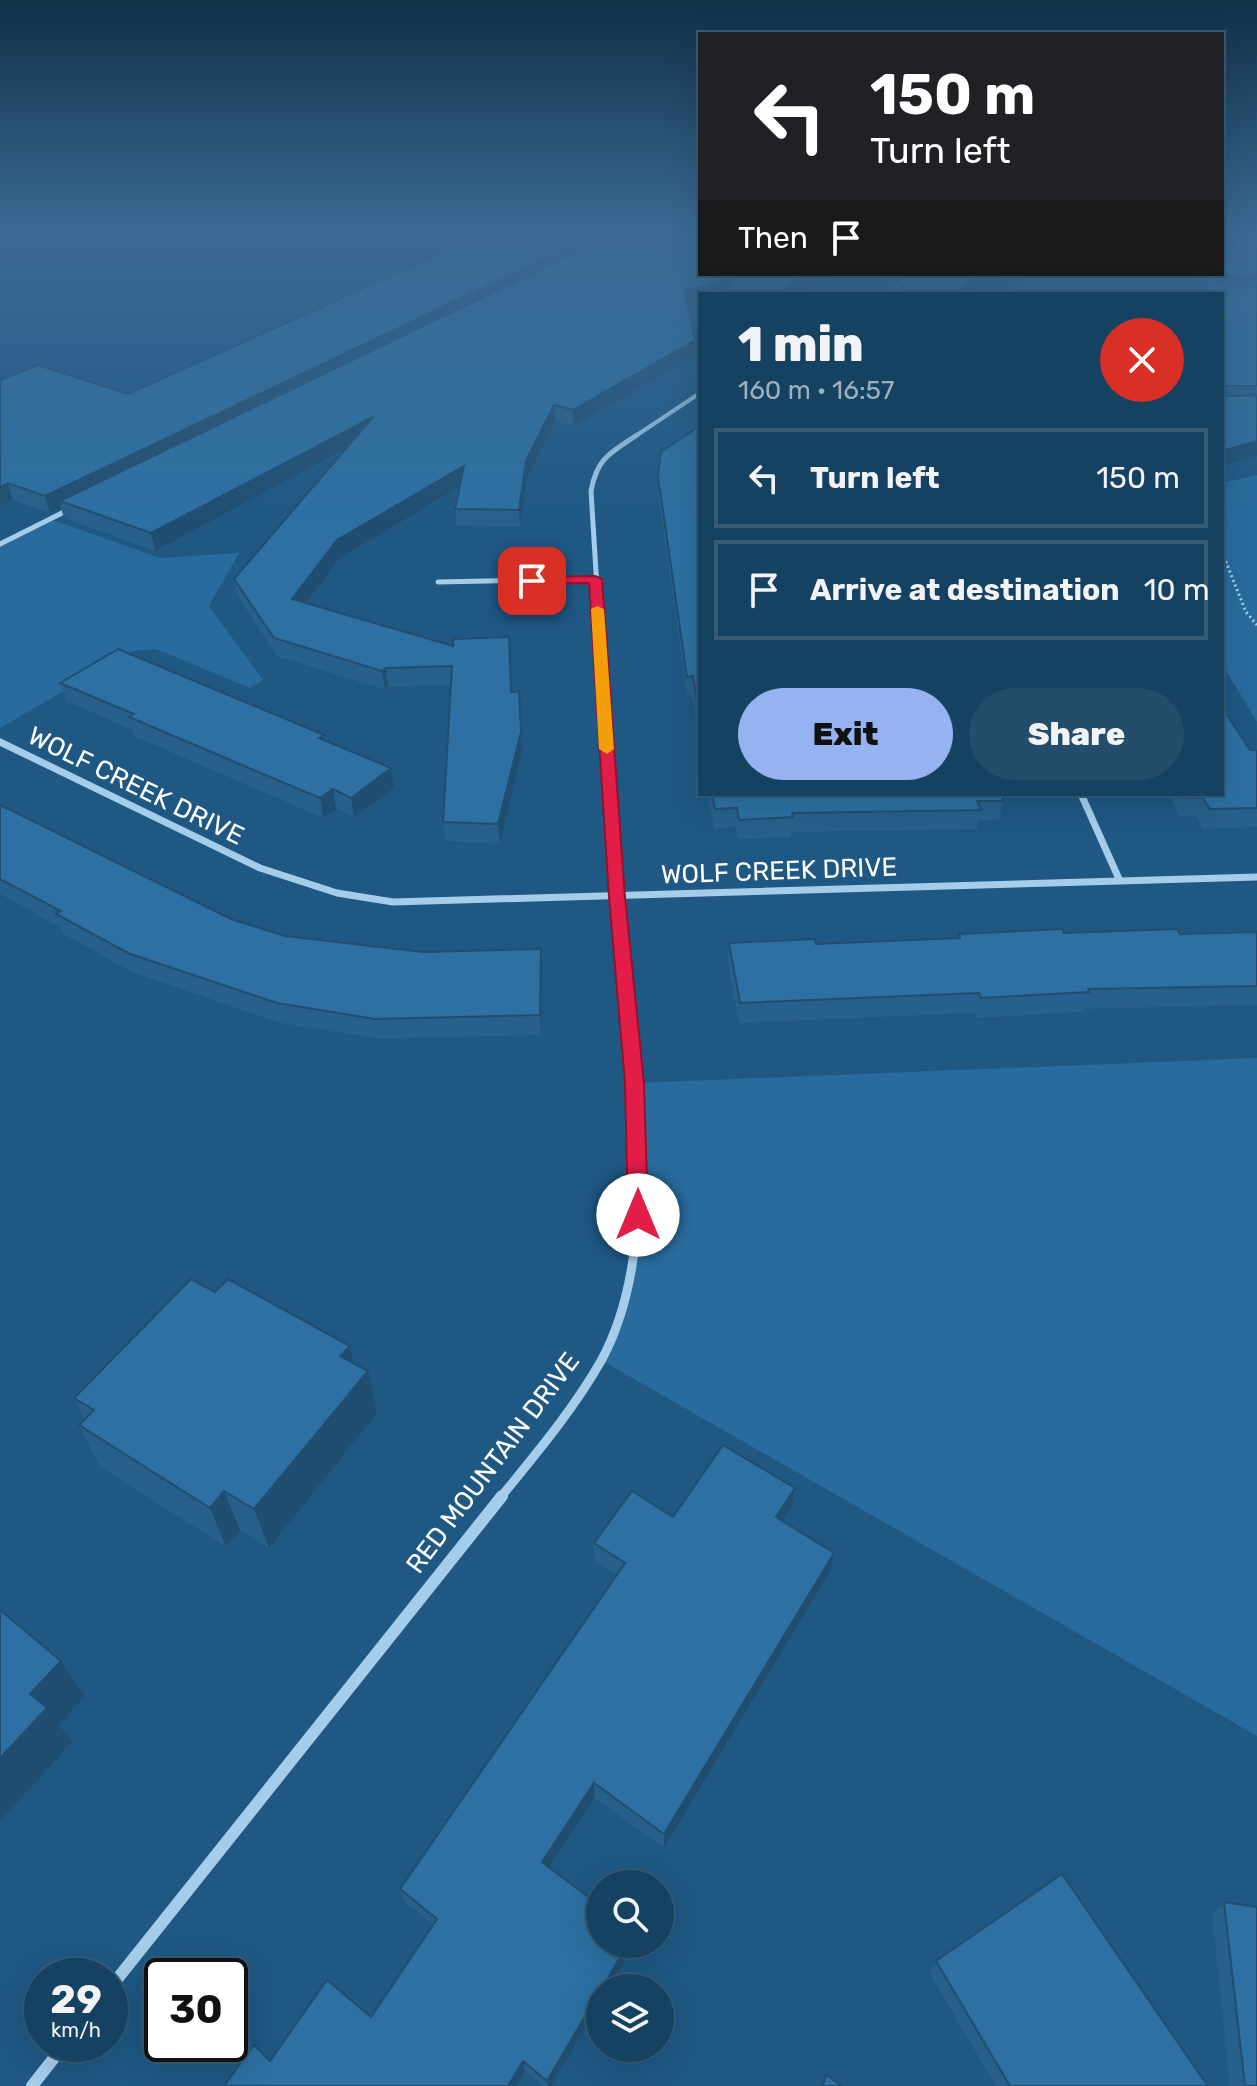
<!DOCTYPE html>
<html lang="en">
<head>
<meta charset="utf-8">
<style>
	:root { --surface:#164262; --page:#234d6b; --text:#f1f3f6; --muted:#9eb0be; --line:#355b77; --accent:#95b2f1 }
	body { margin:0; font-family:Rubik,sans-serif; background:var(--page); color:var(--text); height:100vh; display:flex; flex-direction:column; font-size:30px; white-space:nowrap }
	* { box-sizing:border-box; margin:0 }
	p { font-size:26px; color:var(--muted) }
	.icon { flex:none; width:44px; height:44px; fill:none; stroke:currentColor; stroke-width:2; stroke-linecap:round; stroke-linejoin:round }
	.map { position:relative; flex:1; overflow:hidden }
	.sheet { position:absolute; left:698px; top:292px; width:526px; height:504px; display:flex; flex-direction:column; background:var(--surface); border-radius:0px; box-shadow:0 8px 32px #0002,0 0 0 2px var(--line) }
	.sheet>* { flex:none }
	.banner { position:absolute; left:698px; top:32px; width:526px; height:244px; border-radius:0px; box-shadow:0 8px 32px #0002,0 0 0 2px var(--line); background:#202124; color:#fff; overflow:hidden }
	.controls { position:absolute; left:586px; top:1870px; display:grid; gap:16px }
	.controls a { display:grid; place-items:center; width:88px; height:88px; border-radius:50%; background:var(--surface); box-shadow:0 8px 32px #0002,0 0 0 2px var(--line); font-size:40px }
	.speed { position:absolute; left:24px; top:1958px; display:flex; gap:16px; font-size:40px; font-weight:700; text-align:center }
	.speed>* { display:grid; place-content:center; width:104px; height:104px; border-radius:50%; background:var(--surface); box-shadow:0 8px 32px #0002,0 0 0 2px var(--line); line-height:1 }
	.speed small { font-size:20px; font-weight:400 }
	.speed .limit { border:4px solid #111; border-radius:12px; background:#fff; color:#111 }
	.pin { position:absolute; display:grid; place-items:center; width:68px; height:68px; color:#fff; margin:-34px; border-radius:16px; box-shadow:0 4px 12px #0006 }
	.me { position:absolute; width:88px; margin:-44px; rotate:0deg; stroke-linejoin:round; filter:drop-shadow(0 0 6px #0008) }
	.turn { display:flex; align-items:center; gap:28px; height:168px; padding:0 40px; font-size:36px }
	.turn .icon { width:104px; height:104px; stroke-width:2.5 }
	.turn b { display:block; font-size:56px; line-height:68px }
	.then { display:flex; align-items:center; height:76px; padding:0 40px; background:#0003; gap:16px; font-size:30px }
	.round { display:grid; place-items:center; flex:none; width:84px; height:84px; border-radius:42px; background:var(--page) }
	.head { display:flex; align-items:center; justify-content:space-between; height:136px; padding:0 40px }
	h1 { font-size:48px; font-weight:800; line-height:60px }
	.button { display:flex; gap:16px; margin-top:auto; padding:16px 40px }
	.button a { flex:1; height:92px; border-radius:48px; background:var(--accent); color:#111; font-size:32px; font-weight:800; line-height:92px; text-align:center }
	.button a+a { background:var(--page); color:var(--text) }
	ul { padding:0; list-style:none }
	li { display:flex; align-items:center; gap:24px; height:100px; margin:0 16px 12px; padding:0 24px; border:4px solid var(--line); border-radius:0px }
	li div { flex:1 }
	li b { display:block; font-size:30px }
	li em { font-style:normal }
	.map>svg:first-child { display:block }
	.green { fill:#286b9c }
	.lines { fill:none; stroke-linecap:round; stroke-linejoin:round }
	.path { stroke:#a5cdea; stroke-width:3; stroke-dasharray:2 3; stroke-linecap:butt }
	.minor-far4 { stroke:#a5cdea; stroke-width:4 }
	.minor-far3 { stroke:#a5cdea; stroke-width:5 }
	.minor-far2 { stroke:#a5cdea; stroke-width:7 }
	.minor-far1 { stroke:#a5cdea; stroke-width:9 }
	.minor { stroke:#a5cdea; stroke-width:12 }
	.wall { fill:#27608a }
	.shaded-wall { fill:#204e71 }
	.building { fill:#2d70a1; stroke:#204e71; stroke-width:2 }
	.route { fill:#e11d48; stroke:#92132f; stroke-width:2 }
	.slow { fill:#f59e0b }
	.labels { text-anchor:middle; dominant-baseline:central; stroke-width:8; stroke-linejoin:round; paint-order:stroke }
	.street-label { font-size:26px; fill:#fff; stroke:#1e5883 }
</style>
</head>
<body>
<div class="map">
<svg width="1257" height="2086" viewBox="0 0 1257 2086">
	<rect width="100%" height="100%" fill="#1e5883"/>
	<g class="green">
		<path d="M1257,475V722L1222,664V483Z"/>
		<path d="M50,519L160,558L239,553L209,606L263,680L250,688L156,649L133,651L0,728V544Z"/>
		<path d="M1257,1058V1736L601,1360L619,1320L638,1236L635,1083Z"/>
	</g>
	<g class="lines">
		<path class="path" d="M1222,552L1246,612L1257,625"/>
		<path class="minor-far4" d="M634,437L700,393"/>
		<g class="minor-far3">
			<path d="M0,544L70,509"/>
			<path d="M438,582L595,579"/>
			<path d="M604,701L591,491C597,458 610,453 637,435"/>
		</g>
		<g class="minor-far2">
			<path d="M604,699L617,897L631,1047"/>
			<path d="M0,742L260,868L337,893L393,902L1257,877"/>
			<path d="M1081,794L1119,879"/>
		</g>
		<path class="minor-far1" d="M500,1498C536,1454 573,1410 601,1361C650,1272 641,1143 631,1045"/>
		<g class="minor">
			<path d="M110,1988L502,1496"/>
			<path d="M32,2086L65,2044"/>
		</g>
	</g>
	<g class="wall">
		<path d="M1257,234V456L1222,466V294H1016L1001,274H1222Z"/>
		<path d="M700,274H834L799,294H700V302L688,305L695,355L573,426L555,421L527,478L520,527L456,526L455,509L460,487L340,558L306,603L453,646L509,637L511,692L522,751L500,844L445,841L443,822L451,685L388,687L385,690L277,656L238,597L234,579L346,449L155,551L64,518L61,508L50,513L13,500L0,506V380L128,394Z"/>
		<path d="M883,274H999L972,294H896Z"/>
		<path d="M700,426V744L692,695H687L658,493V476Z"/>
		<path d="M60,683L325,740L394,788L354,817L336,808L323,818L134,736L133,730L66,701Z"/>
		<path d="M1250,750H1257V827L1203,829L1196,816L1180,817L1168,794H1222Z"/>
		<path d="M708,794H1001L1003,801L999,820H978L977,829L791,832V837L738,839L736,827L714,828Z"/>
		<path d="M0,805L231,919L285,936L542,969L541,1035L379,1039L281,1023L134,973L63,934L60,927L0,894Z"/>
		<path d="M1257,932V1005L1084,1009L1083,1012L976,1018L975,1013L739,1023L728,962L729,943L816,944L958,938L959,934L1064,933L1180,934Z"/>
		<path d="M215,1292L350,1346L355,1364L368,1371L377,1413L269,1548L240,1530L226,1547L99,1466L79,1425L84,1419L74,1398Z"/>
		<path d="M795,1488L792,1506L782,1521L831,1570L664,1848L595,1798L550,1868L600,1944H634L600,1988V2004L551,2086H543L525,2071L270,2061L371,2017L433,1925L405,1902L400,1889L617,1575L594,1561V1543L673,1517Z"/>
		<path d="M1224,1902L1257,2086H1230L1212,1915Z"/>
		<path d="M936,1961L1206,2086H996L929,1973Z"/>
	</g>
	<g class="shaded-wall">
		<path d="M596,234H625L60,501L61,508L50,513L45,496Z"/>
		<path d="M810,274H834L799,294H775Z"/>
		<path d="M982,274H999L972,294H954Z"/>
		<path d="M728,280L727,294H700V302L685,306V291Z"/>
		<path d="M695,340V355L573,426V410Z"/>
		<path d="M554,405L555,421L527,478L520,527L519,510L526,461Z"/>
		<path d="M373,417L375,433L155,551L151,533Z"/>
		<path d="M1257,441V456L1222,466V451Z"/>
		<path d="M464,466L466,483L340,558L295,617L292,599L337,540Z"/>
		<path d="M8,483L13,500L0,506V487Z"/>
		<path d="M386,668L388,687L385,690L382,671Z"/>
		<path d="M519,691L522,751L500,844L498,824Z"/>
		<path d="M391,768L394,788L354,817L351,798Z"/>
		<path d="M333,789L336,808L323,818L320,798Z"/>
		<path d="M541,949L542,969L541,1035L540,1015Z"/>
		<path d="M350,1346L359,1382L368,1371L377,1413L269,1548L254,1509L340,1356Z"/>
		<path d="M795,1488L792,1506L773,1535L776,1517Z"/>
		<path d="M224,1491L240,1530L226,1547L210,1508Z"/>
		<path d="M834,1553L831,1570L664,1848V1834Z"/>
		<path d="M61,1661L85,1696L59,1725L72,1742L0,1821V1758L30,1694Z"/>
		<path d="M594,1783L595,1798L544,1876L542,1862Z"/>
		<path d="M628,1944H634V1945L609,1988H602Z"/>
		<path d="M600,1991V2004L551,2086H548L547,2081Z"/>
		<path d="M523,2061L525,2071L516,2086H508Z"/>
	</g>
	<g class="building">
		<path d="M484,234H596L45,496L8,483L0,487V380L38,365L128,394Z"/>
		<path d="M615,234H700V274H810L775,294H733L728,280L685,291L695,340L573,410L554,405L526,461L519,510L455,509L464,466L337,540L292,599L453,646V639L509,637L511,692L519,691L521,732L498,824L443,822L452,666L386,668L382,671L274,638L234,579L373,417L151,533L60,501Z"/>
		<path d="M1222,234H1257V277L1226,276L1221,282L1226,286H1257V386H1226L1222,391V294H1031L1015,274H1222Z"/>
		<path d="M894,274H982L954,294H907Z"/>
		<path d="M1222,392L1227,396L1257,395V441L1222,451Z"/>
		<path d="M700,426V720L693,676L687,677L658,476L661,452Z"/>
		<path d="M118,649L324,735L319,738L391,768L351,798L333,789L320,798L129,717L134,714L60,683Z"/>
		<path d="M1222,707L1250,750H1257V808L1210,809L1202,797L1186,798L1184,794H1222Z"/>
		<path d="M712,794H1001L1003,801H977L981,810L792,813L793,817L739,820L737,808L715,809Z"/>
		<path d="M0,805L231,919L285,936L423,952L541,949L540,1015L375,1019L277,1003L128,953L56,914L61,911L0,879Z"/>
		<path d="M1062,929L1064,933L1177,929L1180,934L1257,932V986L1088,989L1089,992L981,998L979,993L740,1003L729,943L815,939L816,944L960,938L959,934Z"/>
		<path d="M191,1279L215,1292L228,1279L350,1346L340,1356L368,1371L254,1509L224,1491L210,1508L79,1425L94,1410L74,1398Z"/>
		<path d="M723,1445L795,1488L776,1517L834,1553L664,1834L594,1783L542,1862L600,1906V1944H628L602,1988H600V1991L547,2081L523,2061L508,2086H224L254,2045L270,2061L327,1980L371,2017L437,1919L400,1889L625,1563L594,1543L632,1491L673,1517Z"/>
		<path d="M0,1610L61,1661L30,1694L47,1708L0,1758Z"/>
		<path d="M1062,1874L1207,2085L1206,2086H1010L936,1961Z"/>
		<path d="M1224,1902L1257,1907V2086H1245Z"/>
		<path d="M827,2075L841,2086H822Z"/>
	</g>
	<linearGradient id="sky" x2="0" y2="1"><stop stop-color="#103048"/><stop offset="0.44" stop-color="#3b6a93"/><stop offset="1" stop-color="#3b6a93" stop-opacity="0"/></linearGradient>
	<rect width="1257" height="526" fill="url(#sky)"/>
	<path class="route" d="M595,576L602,579L625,897L644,1083L648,1215L645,1221H631L628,1215L625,1083L609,897L589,583L532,584L526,581L532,577Z"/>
	<path class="slow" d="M597,606L604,609L614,749L607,754L599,749L591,609Z"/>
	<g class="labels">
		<g class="street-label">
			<text transform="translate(136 786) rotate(26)">WOLF CREEK DRIVE</text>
			<text transform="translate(779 871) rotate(-2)">WOLF CREEK DRIVE</text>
			<text transform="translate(493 1463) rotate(-53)">RED MOUNTAIN DRIVE</text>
		</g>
	</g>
</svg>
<div class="controls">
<a><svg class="icon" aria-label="search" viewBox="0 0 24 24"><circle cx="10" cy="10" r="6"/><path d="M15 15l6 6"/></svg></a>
<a><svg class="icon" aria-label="layers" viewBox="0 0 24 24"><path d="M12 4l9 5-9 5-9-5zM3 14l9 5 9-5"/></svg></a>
</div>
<div class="speed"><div>29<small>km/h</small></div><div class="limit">30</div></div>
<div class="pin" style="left:532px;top:581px;background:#d93025"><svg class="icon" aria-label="arrive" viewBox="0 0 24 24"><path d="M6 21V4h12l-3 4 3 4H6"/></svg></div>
<svg class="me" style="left:638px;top:1215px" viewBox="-20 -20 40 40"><circle r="19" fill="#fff"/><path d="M0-13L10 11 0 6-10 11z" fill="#e11d48"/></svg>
<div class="banner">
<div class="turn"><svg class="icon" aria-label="left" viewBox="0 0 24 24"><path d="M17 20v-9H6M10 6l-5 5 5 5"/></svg><div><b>150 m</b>Turn left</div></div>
<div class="then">Then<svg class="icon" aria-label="arrive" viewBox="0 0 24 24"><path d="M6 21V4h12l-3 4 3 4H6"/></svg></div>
</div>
<section class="sheet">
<div class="head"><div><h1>1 min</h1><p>160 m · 16:57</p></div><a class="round" style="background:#d93025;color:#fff"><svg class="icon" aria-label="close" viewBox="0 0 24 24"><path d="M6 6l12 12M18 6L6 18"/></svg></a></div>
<ul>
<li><svg class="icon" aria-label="left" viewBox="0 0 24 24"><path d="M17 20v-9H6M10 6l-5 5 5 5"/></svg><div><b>Turn left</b></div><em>150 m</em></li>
<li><svg class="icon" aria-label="arrive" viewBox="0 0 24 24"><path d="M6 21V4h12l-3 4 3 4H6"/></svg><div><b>Arrive at destination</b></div><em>10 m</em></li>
</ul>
<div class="button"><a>Exit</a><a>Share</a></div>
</section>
</div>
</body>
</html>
